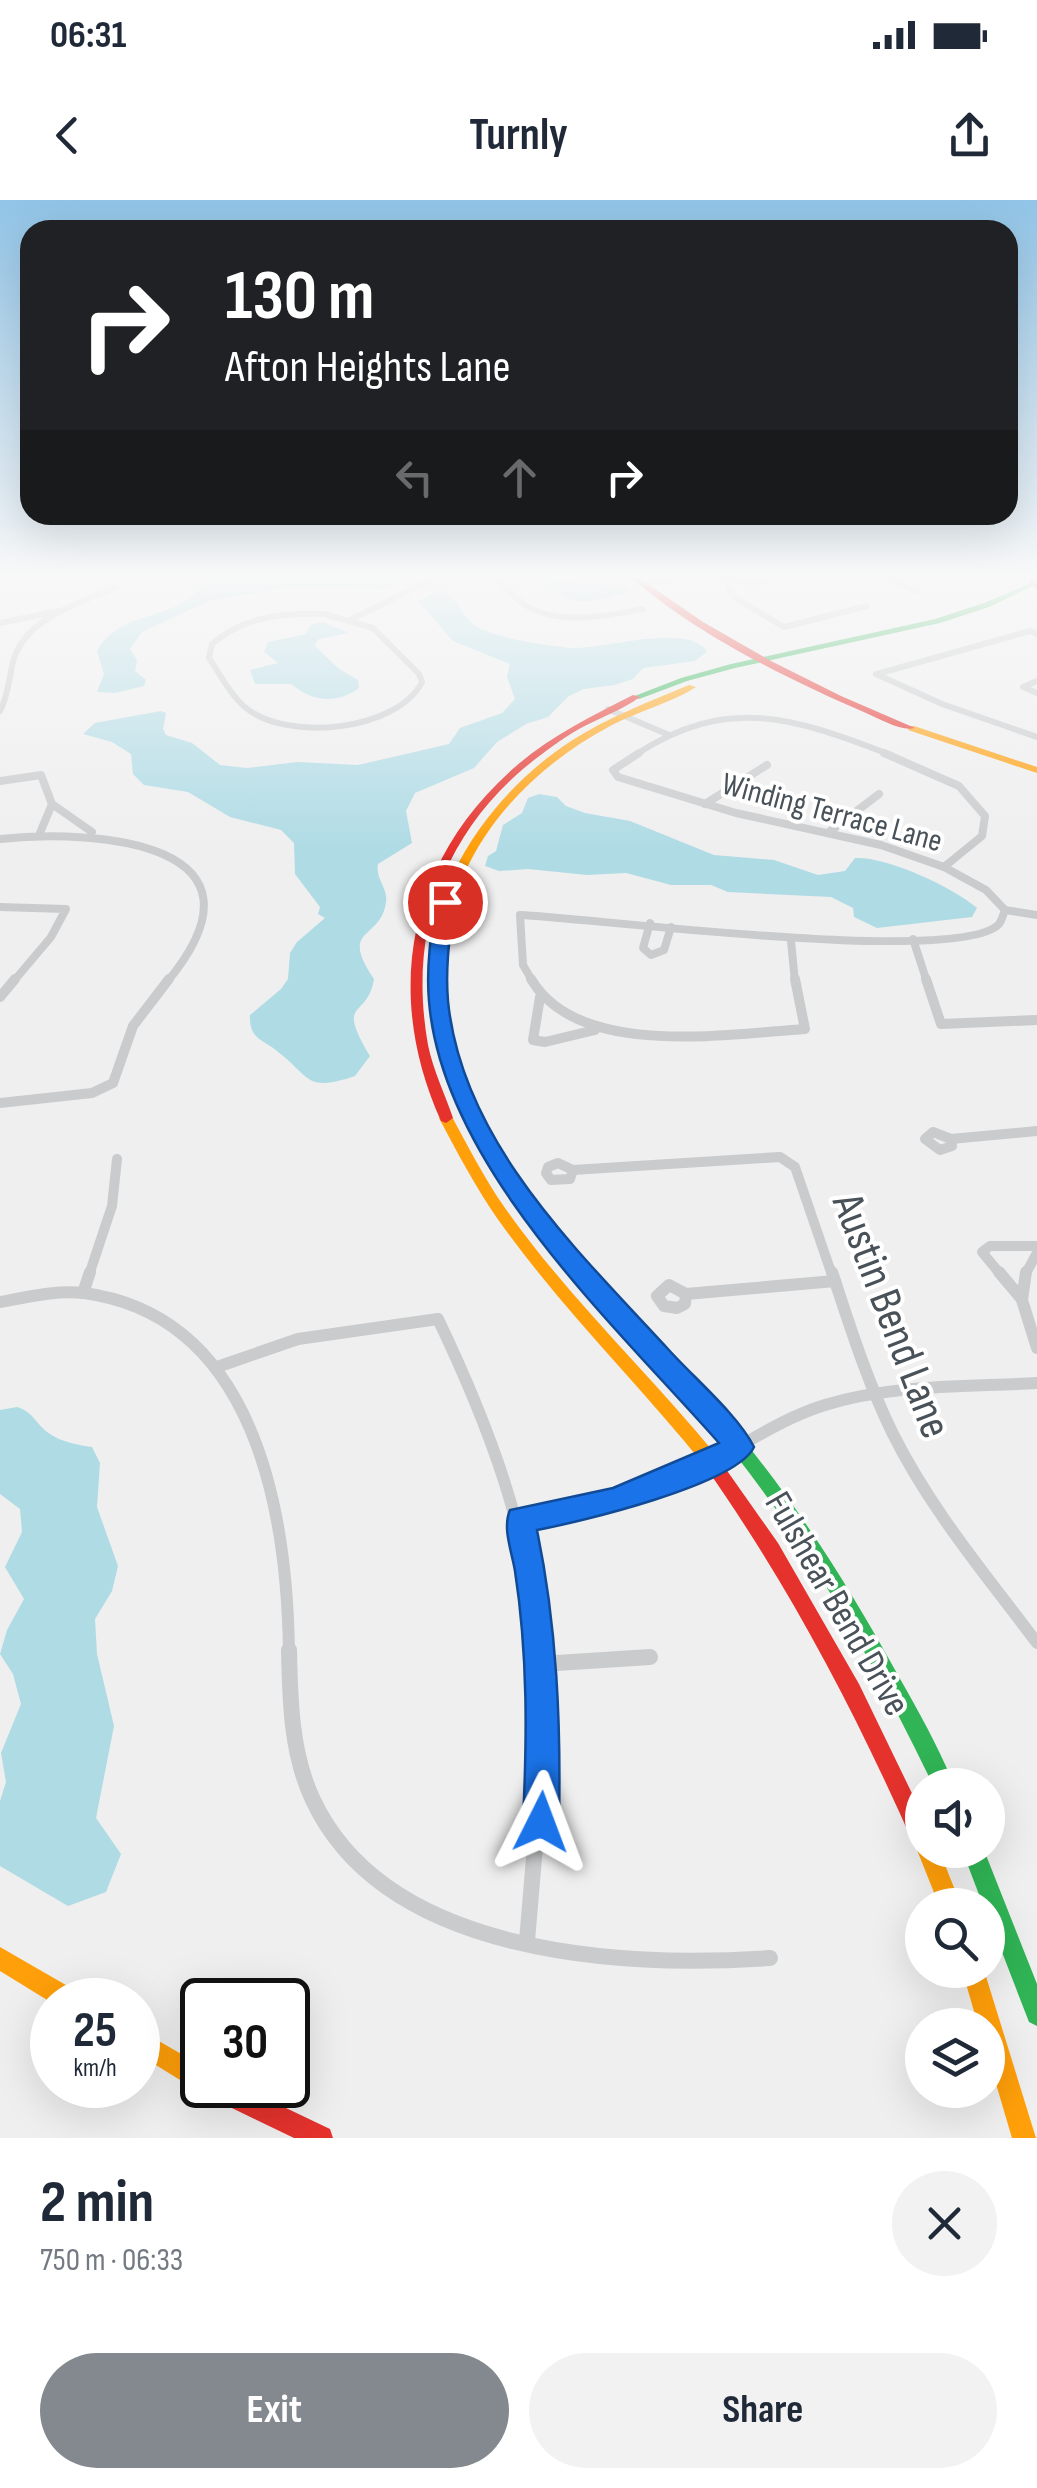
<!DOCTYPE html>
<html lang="en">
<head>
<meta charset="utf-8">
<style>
	:root { --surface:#fff; --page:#f2f2f3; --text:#1f2937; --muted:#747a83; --accent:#83898e }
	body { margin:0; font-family:"Sofia Sans Condensed",sans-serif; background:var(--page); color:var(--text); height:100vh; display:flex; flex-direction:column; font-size:38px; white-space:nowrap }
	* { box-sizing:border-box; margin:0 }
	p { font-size:32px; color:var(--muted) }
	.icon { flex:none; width:55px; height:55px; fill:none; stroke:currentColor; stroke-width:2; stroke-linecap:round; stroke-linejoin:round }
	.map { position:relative; height:1938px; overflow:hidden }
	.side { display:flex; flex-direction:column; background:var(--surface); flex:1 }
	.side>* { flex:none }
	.top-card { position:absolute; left:20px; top:20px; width:998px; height:305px; border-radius:30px; box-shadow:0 10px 40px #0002; background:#202124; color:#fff; overflow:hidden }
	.buttons { position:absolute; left:905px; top:1568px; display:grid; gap:20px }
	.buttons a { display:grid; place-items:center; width:100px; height:100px; border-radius:50%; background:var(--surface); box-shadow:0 10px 40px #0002; font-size:50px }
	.speed { position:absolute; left:30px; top:1778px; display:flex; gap:20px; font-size:50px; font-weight:700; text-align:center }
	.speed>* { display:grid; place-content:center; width:130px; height:130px; border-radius:50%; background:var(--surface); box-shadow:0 10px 40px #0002; line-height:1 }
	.speed small { font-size:25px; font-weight:400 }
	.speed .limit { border:5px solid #111; border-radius:15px; background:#fff; color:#111 }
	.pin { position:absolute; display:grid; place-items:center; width:85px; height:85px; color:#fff; margin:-42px; border:5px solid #fff; border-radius:50%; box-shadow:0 2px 10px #0007 }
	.me { position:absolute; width:110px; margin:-55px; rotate:3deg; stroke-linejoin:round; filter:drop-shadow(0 0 8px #0008) }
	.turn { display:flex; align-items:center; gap:35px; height:210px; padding:0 40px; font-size:45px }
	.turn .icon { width:130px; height:130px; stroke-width:2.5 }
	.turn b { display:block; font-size:70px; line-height:85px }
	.lanes { display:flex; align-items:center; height:95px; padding:0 40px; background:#0003; justify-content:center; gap:50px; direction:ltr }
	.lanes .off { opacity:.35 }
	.round { display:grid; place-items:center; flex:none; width:105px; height:105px; border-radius:52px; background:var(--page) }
	.head { display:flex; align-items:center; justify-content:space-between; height:170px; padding:0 40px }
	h1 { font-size:60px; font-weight:700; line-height:75px }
	.primary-button { display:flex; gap:20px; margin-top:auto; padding:20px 40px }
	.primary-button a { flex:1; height:115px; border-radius:60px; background:var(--accent); color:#fff; font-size:40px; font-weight:700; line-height:115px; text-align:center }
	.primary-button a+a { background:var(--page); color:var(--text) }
	.status { display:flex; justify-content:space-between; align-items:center; height:70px; padding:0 50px; background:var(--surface); direction:ltr }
	.status svg { height:28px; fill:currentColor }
	header { display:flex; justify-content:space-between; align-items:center; height:130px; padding:0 40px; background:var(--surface); font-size:45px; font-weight:700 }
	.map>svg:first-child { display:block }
	.water { fill:#afdbe5 }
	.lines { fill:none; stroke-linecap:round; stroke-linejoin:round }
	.street-far4 { stroke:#c9cbcd; stroke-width:6 }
	.street-far3 { stroke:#c9cbcd; stroke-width:8 }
	.street-far2 { stroke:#c9cbcd; stroke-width:10 }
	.street-far1 { stroke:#c9cbcd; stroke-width:12 }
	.street { stroke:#c9cbcd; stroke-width:16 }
	.fast { fill:#30b455; fill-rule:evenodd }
	.slow { fill:#ff9f0a; fill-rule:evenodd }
	.jam { fill:#e5322d; fill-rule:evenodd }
	.route { fill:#1a73e8; stroke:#114b97; stroke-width:2.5 }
	.labels { text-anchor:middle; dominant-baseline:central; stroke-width:8; stroke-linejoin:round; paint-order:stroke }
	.far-street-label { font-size:32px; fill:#495259; stroke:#fff }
	.street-label { font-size:38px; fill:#495259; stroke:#fff }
	.near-street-label { font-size:45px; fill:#495259; stroke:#fff }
</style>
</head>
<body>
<div class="status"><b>06:31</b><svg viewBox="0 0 49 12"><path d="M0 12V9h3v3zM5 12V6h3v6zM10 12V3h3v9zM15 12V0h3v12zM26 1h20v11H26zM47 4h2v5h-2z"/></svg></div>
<header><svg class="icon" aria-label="back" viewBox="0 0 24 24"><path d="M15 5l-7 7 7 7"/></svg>Turnly<svg class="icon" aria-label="share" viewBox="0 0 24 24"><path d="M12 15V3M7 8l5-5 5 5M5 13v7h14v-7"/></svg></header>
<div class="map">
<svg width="1037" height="1938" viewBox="0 0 1037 1938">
	<rect width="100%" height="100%" fill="#efefef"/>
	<g class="water">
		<path d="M197,378H391L399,382L383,389L288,387L209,401L142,432L130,449L137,460L135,471L146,480L144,486L115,493L97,492L104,474L97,451C121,408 181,421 201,385Z"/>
		<path d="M540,378C552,378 626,386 631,390C615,397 583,406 566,398C557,395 549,384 540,378Z"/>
		<path d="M440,391C459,395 460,416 477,427C496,438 552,447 575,448C604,449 691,422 707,452L695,461L643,468L633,479L615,485L584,489L569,496L548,517L526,524L497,542L474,568L415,593L406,611L412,643L378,664C375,679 388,687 386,702C381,741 338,726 374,779C367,821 335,797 370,856L355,876C305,893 311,877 277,851C262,839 249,839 250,815L281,789L288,779L290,753L297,742L325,718L318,714L320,707L295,674L294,643L281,630L230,617L188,592L144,585L133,574L131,554L112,542L83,534L95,523L161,511L166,513L163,529L166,535L192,543L220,565L247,568L297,562L358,565L449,544L460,528L502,513L515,499L507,477L510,464L453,441L418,401Z"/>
		<path d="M323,422L348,433L319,439L314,445L339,469L358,480L359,488C336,505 311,501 291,484H255L250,470L278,463L264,452L268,442L306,434L310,425Z"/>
		<path d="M539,594L557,597L566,606L585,613L630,621L714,655L774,660L818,675L845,671L855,658C886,656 953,687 977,708L972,717L877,728L854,717L853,708L831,697L728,692L711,685H671L626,673L587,675L528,669L499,671L485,666L488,656L496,651L503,625L522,613L528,598Z"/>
		<path d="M17,1207C34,1212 36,1225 50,1234C62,1242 77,1245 92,1247L100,1263L97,1307L118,1366L112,1391L95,1419L97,1454L114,1526L96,1618L121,1654L106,1692L68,1706L0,1666V1601L6,1582L1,1553L21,1504L13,1474L0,1454L7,1430L24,1399L5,1367L22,1332L20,1309L0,1294V1210Z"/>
	</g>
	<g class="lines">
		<g class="street-far4">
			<path d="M496,378C506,387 514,398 525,405C560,426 606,416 643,409"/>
			<path d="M714,378L752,382L783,378"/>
			<path d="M887,378L917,391"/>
			<path d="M729,380L728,389L737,399L784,427L867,406"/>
			<path d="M643,384L692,378"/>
			<path d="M324,414L373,428L419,474L422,482C397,531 288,542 246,508C231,496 220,474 209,458L212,444C244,416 283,413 324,414Z"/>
			<path d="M352,419L435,378"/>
			<path d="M0,423L58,411"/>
			<path d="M876,474L942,504L1037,537"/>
			<path d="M877,474L1030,431L1037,434"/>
			<path d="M1037,481L1023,487L1037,493"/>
			<path d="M608,509L669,535"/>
			<path d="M0,511C9,494 9,476 14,458C28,417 80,403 115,388"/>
			<path d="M635,555C728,494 795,518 891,555"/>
		</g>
		<g class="street-far3">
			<path d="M639,553L613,570L618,577L736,613L881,645L944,667"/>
			<path d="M884,553L959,586L985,616L982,636L944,667"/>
			<path d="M0,581L41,575L52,604L40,633"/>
			<path d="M52,604L92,632"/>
			<path d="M705,604L767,565"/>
			<path d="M829,632L879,594"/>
			<path d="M0,639C97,629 283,642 167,782"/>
			<path d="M944,667L986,690L1005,710"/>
			<path d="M0,707L66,709L51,737L13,782"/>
			<path d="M1005,710L1037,715"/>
			<path d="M650,723L643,748L651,755L664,750L671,727"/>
			<path d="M913,739L927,782"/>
			<path d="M791,741L795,782"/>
			<path d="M533,782L523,765L520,715C593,718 960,766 999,724C1002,720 1003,715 1005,710"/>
		</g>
		<g class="street-far2">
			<path d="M531,779C578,859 727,834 805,829L795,779"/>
			<path d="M926,779L941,824L1037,820"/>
			<path d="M0,797L15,779"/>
			<path d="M540,797L533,840L545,842L595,830"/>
			<path d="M0,903L92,893L113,883L133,826L169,779"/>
			<path d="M933,932L951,939L952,946L940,950L925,939Z"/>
			<path d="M951,939L1037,931"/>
			<path d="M558,963L573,970L570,979L551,980L546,973L548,967Z"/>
			<path d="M573,970L780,957L795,967L832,1075"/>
			<path d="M89,1075L112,1006L117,959"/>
			<path d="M1001,1075L982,1052L990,1046H1037"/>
			<path d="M1025,1075L1037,1053"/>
		</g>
		<g class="street-far1">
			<path d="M832,1072C850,1126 867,1181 892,1232C930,1309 986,1375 1037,1443"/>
			<path d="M999,1072L1021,1098"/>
			<path d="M1026,1072L1022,1100L1037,1148"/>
			<path d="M669,1085L686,1094L685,1104L677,1108L664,1106L657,1096Z"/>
			<path d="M83,1093L90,1072"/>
			<path d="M686,1094L835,1081"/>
			<path d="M0,1102C27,1097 56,1090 84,1093C255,1116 287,1311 289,1452"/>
			<path d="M217,1167L298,1139L438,1119C489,1226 530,1333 538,1452"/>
			<path d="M520,1320C577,1309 635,1297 689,1273C735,1252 776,1220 825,1205C893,1184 967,1187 1037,1183"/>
		</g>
		<g class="street">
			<path d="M289,1450C290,1500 291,1554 313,1600C386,1756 622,1768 770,1758"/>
			<path d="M541,1464L650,1457"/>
			<path d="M527,1741L541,1575L538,1450"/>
		</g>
		<g class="fast">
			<path d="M1033,382L1035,385L989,407L940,423L735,468L687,481L639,499L632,497L681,478L731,464L935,419L984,403Z"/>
			<path d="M442,807L448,811C452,841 463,870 475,898C533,1036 653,1128 745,1242C804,1315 854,1395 899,1477C919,1512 939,1548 954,1585H933C877,1469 814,1355 734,1253C641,1136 520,1040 462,899C452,873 442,847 437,819L436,811Z"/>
			<path d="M962,1650H984L1037,1784V1826L1029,1822L988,1716V1705H983Z"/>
		</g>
		<g class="slow">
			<path d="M689,485L696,487C671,503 639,511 612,525C523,572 450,653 444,757C443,775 447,793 448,811L446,814H438C407,708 486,596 571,541C608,517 649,502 689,485Z"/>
			<path d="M908,526H914L1037,567V573L908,530Z"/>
			<path d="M446,913L451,915C468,946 484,978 505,1008C567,1096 647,1171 716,1255L719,1260L716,1265L710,1268L704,1265C637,1182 559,1106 497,1018C475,986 457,952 439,918Z"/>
			<path d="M922,1641V1650H939L961,1705H939L917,1650Z"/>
			<path d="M0,1747L78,1792L82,1800H52V1803L0,1771Z"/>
			<path d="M962,1770H984L1036,1938H1012L988,1857V1825H978Z"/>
			<path d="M138,1829L202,1866V1885H212L211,1888L202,1891L193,1888L138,1854Z"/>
		</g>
		<g class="jam">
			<path d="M632,378H639L703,422L771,461L841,496L915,528C902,532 880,519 866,513C789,480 694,433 632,378Z"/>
			<path d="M1030,380H1034L1037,383V389L1030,382Z"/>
			<path d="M633,495L640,497C622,510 599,518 579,529C560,540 540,555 523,569C439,641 409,738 428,845C433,870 445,894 453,918L446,923L441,921C383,793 408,660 515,567C550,536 592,516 633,495Z"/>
			<path d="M710,1252L716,1255L778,1343L859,1484L922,1614V1648L914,1645C855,1511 788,1384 704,1265L701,1260L704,1255Z"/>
			<path d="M202,1879V1885H238L330,1929L333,1938H294L203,1894L200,1885Z"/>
		</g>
	</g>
	<linearGradient id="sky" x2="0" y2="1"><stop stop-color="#91c4e7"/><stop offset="0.58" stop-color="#f8f8f8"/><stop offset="1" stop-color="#f8f8f8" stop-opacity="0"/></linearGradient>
	<rect width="1037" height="649" fill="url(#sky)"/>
	<path class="route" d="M445,697L454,702C450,735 445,767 448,801C462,942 578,1051 668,1149C693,1177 738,1215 754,1247C736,1285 579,1322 537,1330C557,1427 561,1523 559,1622L553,1634L541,1639L529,1634L523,1622C527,1538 528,1455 515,1371C512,1352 502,1328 510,1310L613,1288L719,1243C615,1125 442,966 429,801C426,767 431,735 436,702Z"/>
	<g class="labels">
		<g class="far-street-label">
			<text transform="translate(832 613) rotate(15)">Winding Terrace Lane</text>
		</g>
		<g class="street-label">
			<text transform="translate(837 1404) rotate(60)">Fulshear Bend Drive</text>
		</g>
		<g class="near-street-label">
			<text transform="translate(891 1116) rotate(69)">Austin Bend Lane</text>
		</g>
	</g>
</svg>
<div class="buttons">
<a><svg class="icon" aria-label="sound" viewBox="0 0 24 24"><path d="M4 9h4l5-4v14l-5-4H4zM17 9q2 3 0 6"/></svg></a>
<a><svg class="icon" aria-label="search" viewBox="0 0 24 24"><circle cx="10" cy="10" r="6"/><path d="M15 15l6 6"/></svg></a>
<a><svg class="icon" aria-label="layers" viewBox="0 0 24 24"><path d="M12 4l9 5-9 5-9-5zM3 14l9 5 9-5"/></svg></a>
</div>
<div class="speed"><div>25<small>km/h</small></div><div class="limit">30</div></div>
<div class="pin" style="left:445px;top:702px;background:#d93025"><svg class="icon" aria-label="arrive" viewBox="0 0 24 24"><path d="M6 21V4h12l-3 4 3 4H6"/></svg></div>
<svg class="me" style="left:541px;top:1622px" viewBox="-20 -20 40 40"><path d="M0-17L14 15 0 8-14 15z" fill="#1a73e8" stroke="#fff" stroke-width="4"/></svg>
<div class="top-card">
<div class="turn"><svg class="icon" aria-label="right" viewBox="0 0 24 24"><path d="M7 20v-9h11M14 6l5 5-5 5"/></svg><div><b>130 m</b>Afton Heights Lane</div></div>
<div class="lanes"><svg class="icon off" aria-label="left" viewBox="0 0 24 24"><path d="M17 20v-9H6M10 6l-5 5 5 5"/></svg><svg class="icon off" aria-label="ahead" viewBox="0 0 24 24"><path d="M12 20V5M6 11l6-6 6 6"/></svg><svg class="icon" aria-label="right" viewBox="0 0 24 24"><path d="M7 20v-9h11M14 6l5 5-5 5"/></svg></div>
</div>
</div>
<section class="side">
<div class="head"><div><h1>2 min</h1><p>750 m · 06:33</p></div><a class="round"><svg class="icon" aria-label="close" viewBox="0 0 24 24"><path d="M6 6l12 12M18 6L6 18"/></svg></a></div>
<div class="primary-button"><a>Exit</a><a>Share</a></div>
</section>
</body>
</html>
